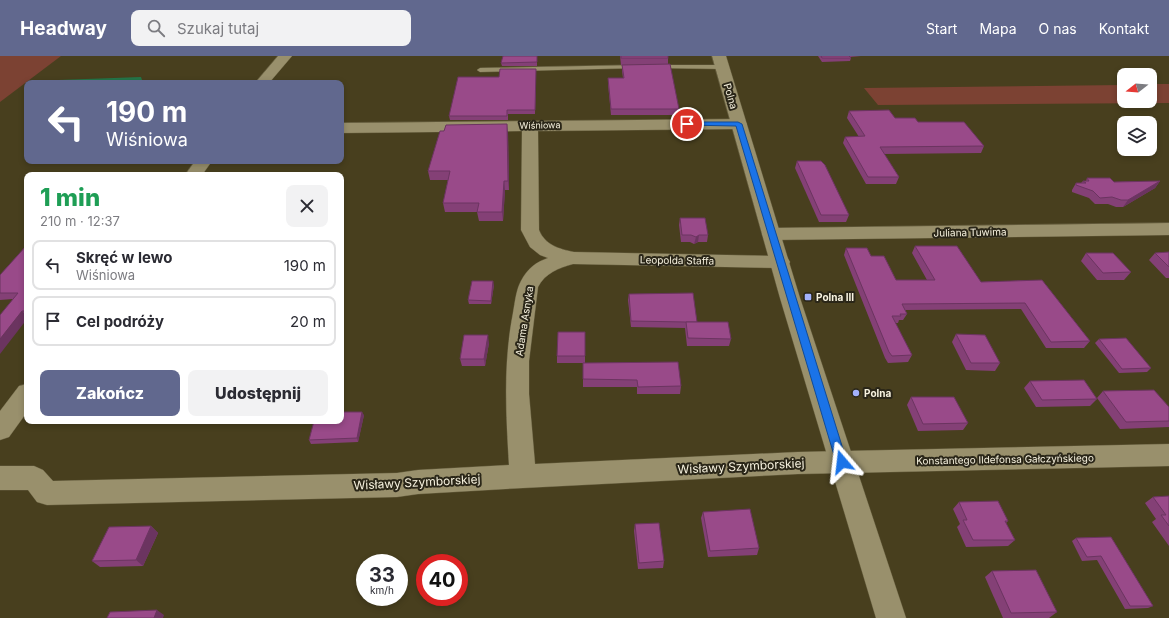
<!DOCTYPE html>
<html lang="pl">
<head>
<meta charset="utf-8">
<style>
	:root { --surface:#fff; --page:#f2f2f3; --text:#2b2b33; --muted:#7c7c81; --line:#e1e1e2; --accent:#61688e }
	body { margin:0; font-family:Inter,sans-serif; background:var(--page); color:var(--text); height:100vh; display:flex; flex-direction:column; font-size:15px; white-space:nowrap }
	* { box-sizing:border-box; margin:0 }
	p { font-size:13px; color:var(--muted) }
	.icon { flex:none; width:22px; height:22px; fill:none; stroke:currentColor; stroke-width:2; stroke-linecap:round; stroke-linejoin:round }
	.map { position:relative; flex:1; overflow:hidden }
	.drawer { position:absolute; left:24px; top:116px; width:320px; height:252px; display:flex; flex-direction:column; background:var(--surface); border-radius:8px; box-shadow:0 2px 6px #0003 }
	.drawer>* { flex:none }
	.guide { position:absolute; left:24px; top:24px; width:320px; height:84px; border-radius:8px; box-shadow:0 2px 6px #0003; background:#61688e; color:#fff; overflow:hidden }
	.needle { width:26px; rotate:253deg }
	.buttons { position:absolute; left:1117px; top:12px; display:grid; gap:8px }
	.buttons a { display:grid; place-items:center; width:40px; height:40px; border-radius:8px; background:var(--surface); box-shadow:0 2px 6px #0003; font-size:20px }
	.speed { position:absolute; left:356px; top:498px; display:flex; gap:8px; font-size:20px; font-weight:700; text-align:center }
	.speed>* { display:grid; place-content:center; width:52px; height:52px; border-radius:50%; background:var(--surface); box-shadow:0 2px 6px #0003; line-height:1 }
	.speed small { font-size:10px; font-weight:400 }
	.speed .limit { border:6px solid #d22; background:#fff; color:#111 }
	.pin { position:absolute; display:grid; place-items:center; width:34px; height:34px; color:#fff; margin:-17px; border:2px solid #fff; border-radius:50%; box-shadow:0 1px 4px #0007 }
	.me { position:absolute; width:44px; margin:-22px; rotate:343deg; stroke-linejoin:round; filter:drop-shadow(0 0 3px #0008) }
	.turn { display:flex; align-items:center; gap:14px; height:84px; padding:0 16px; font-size:18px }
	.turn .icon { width:52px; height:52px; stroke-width:2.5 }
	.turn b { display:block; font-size:28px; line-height:34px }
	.round { display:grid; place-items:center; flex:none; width:42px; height:42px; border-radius:8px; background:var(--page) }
	.summary { display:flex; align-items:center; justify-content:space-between; height:68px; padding:0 16px }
	h1 { font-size:24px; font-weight:800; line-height:30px; color:#1e9e55 }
	.cta { display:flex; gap:8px; margin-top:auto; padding:8px 16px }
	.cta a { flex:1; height:46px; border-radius:8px; background:var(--accent); color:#fff; font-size:16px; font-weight:800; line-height:46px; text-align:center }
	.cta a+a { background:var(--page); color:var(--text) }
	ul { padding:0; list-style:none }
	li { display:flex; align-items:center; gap:12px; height:50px; margin:0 8px 6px; padding:0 8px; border:2px solid var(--line); border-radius:8px }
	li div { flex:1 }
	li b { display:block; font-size:15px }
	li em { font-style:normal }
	header { display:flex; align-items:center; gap:24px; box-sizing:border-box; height:56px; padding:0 20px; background:var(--accent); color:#fff }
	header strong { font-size:19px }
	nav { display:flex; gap:22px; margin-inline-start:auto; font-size:14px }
	.search { width:280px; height:36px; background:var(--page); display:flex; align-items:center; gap:10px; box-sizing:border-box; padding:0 14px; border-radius:8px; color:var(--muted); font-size:15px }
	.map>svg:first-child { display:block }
	.green { fill:#7c4233 }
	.water { fill:#247649 }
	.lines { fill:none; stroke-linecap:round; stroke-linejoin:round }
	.service-casing { stroke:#635b3c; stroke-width:1 }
	.minor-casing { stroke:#635b3c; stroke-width:1 }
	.tertiary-casing { stroke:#635b3c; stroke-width:1 }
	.service { fill:#99906c; fill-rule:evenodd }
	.minor { fill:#99906c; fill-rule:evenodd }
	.tertiary { fill:#99906c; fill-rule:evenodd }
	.wall { fill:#844076 }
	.shaded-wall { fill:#6b3460 }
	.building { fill:#994a89; stroke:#6b3460 }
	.route { fill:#1a73e8; stroke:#114b97 }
	.poi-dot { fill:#a3b2fd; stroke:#2a2618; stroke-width:1.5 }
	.labels { text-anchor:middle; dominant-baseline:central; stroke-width:4; stroke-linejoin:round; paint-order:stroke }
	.far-street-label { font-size:9px; fill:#f8f3e0; stroke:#2a2618 }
	.street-label { font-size:10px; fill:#f8f3e0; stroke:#2a2618 }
	.poi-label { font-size:10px; font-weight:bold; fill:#f8f3e0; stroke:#2a2618; text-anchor:start }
	.near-street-label { font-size:12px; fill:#f8f3e0; stroke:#2a2618 }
</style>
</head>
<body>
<header>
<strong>Headway</strong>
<div class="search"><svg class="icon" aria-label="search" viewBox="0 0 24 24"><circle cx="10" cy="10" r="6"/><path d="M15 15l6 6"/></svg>Szukaj tutaj</div>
<nav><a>Start</a><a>Mapa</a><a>O nas</a><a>Kontakt</a></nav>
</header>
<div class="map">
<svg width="1169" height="562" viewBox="0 0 1169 562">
	<rect width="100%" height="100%" fill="#483f1e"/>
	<g class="green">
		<path d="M0,0H61L0,46Z"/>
		<path d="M1150,28H1169V47L878,49L864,32L1124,29V45H1150Z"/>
	</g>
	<path class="water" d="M141,21L143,27H48L58,24Z"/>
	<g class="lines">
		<defs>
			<g id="service">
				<path d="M637,9L640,11L639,12L480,16L477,14L480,12Z"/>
				<path d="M657,9H722L725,11L722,13L655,12L654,11Z"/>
			</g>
			<g id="minor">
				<path d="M278,0H292L269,27H255Z"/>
				<path d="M739,63L744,65L747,68L744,71L739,73L538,75L539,174C545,189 559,193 574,196L780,200L787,201L790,206L787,211L780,212L573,208C559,212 545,217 538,231L529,305V338L535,408L798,396L1169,388V410L798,418L523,432L418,438L397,441L47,449L37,446L28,434H0V410H34L43,414L53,425L397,417L418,414L509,409C506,358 503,308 513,257C515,246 516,234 521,225C527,213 536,206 548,202L540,199L530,191L521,174L522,75L341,77V67Z"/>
				<path d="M195,105H212L202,119H185Z"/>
				<path d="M1169,167V179L771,184L764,182L762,178L764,174L771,172Z"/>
				<path d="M27,328V356L9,381L0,384V355L19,330Z"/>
			</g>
			<path id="tertiary" d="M712,0H726L800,242L906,562H876L780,242Z"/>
		</defs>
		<use href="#service" class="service-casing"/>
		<use href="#minor" class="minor-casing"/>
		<use href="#tertiary" class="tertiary-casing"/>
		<use href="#service" class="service"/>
		<use href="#minor" class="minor"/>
		<use href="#tertiary" class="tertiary"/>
	</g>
	<g class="wall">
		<path d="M537,0V10H502L501,7Z"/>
		<path d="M620,0H668V8L621,9Z"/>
		<path d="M818,0H861L850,1L851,2L850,5L822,6Z"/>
		<path d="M622,9L679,53L678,59H611L608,28V22H623L622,15Z"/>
		<path d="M536,13L535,58H508V64H450L449,60L499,21Z"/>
		<path d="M849,55L918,66L984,90L981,97L884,98L899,121L896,128H866L843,87L845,81H859L847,62Z"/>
		<path d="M508,77L509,134H505L503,165H479L477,156H445L443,147L448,124H430L428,115Z"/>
		<path d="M797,105L849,159L846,166H819L795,112Z"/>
		<path d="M1087,122L1114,126L1160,125L1155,132L1123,151H1116L1108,148H1095L1089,142L1072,136V134L1076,127H1081L1083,125H1086Z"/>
		<path d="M680,162L708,179L707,186H698L694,188L690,186H681L679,169Z"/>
		<path d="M27,189V263L13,243L0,244V219Z"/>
		<path d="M915,190L981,226L1042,224L1090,285L1084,292H1046L1021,253L905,254L907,258L903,264H899L898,267H895L912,299L908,306L888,307L885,302L844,199L846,192L871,200L896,224H927L912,197Z"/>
		<path d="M1169,196V222H1166L1149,204L1155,197Z"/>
		<path d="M1086,197L1131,216L1124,224H1097L1081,205Z"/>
		<path d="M494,229L491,248H469L468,244Z"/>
		<path d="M629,238L697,266L731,283L729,290H687L685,272L631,271L628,244Z"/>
		<path d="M585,276V307L681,330L680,338H637V331H583V307H557V300Z"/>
		<path d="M956,278L1000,307L995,315L966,314L952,286Z"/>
		<path d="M1099,283L1151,312L1147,316L1119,317L1095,287Z"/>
		<path d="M489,287L485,310H462L460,303Z"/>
		<path d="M1030,325L1097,343L1090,350L1036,351L1024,332Z"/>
		<path d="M1103,335L1169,351V371L1120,373L1097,342Z"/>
		<path d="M911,341L968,367L963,374L918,375L907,349Z"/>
		<path d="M364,359L358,386L311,388L309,384Z"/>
		<path d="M1169,440V490L1152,466L1156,463L1145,447L1153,441Z"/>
		<path d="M959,446L1008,465L1006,467L1015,484L1008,490L966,491L957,471L960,468L953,453Z"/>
		<path d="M703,456L759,492L757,499L708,501L701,462Z"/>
		<path d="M635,468L664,505L663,512L638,513L634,475Z"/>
		<path d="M151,470L158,477L143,510L100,511L92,505Z"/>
		<path d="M1111,481L1153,550L1148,552L1125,553L1097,504L1082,505L1072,485L1076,482Z"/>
		<path d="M992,515L1057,556L1049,562H1003L985,521Z"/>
	</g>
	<g class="shaded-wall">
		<path d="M507,68L508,77L509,134L508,125Z"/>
		<path d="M504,125L505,134L503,165L502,156Z"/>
		<path d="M1160,125L1155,132L1123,151L1128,144Z"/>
		<path d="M699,179L698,186L694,188L696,181Z"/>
		<path d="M493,225L494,229L491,248V245Z"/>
		<path d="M22,255L27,261V263L0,298V283Z"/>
		<path d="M488,279L489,287L485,310L484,303Z"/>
		<path d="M362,356L364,359L358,386L357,382Z"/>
		<path d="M151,470L158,477L143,510L136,504Z"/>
		<path d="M157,554L164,559L163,562H154Z"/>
	</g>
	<g class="building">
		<path d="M503,0H537V6L501,7Z"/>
		<rect x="621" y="0" width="47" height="2"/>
		<path d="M821,0H849L851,2H822Z"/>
		<path d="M670,8L679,53H611L608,22H624L622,9Z"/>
		<path d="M500,13H536L535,54H507V60H449L458,21H499Z"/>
		<path d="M889,54L895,62H915L918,66H964L984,90L880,91L899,121H868L845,81L865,80L849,55Z"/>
		<path d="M507,68L508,125H504L502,156H477L479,147H443L450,115H428L440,75H444L446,69Z"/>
		<path d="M797,105H821L825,109L849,159H821Z"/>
		<path d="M1087,122H1110L1114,126L1160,125L1128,144H1121L1112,141L1100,142L1093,135L1076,129V127H1086L1083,125H1089Z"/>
		<path d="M680,162H705L708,179H699L696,181L691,179H682Z"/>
		<path d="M27,189V255H22L0,283V259L18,237H0V219Z"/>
		<path d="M915,190H957L981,226L1042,224L1090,285L1051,286L1025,247L902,248L907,258H900L901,260H892L912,299L892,300L889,296L846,192H867L871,200H884L896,224H935Z"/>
		<path d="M1169,196V211L1155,197Z"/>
		<path d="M1086,197H1113L1131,216L1103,217Z"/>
		<path d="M472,225H493L491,245L468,244Z"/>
		<path d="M693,237L697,266H686L631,265L629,238Z"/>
		<path d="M686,266H728L731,283L688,282Z"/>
		<path d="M558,276H585V300H557Z"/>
		<path d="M956,278L985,279L1000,307H971Z"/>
		<path d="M464,279H488L484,303H460Z"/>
		<path d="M1126,282L1151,312L1122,313L1099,283Z"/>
		<path d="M678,306L681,330L638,331L637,324L583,323V307Z"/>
		<path d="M1084,324L1097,343L1042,344L1030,325Z"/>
		<path d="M1154,334L1169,351V365L1126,366L1103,335Z"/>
		<path d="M911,341H954L968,367L923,368Z"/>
		<path d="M341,356H362L357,382L309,384L314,365H341Z"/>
		<path d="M1169,440V470L1161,459H1166L1153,441Z"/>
		<path d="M998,445L1008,465H1005L1015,484H973L963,464H967L959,446Z"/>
		<path d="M750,453L759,492L710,495L703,456Z"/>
		<path d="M659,467L664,505L639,507L635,468Z"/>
		<path d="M151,470L136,504L92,505L109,471Z"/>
		<path d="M1111,481L1153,550H1130L1101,500L1087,501L1076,482Z"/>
		<path d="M1036,514L1057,556L1011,557L992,515Z"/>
		<path d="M157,554L154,562H107L110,556Z"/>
	</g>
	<path class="route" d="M687,66H738L742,68L847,406L845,409L842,411L838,409L836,406L736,70L684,69L683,68Z"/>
	<g class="poi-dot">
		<rect x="804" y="237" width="8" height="8" rx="2"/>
		<circle cx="856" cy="337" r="4"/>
	</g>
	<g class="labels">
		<g class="far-street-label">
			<text transform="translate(540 69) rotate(-1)">Wiśniowa</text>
		</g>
		<g class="street-label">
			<text transform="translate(731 40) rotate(74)">Polna</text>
			<text transform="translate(970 176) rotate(-1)">Juliana Tuwima</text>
			<text transform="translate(677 204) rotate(1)">Leopolda Staffa</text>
			<text transform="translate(524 265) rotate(-81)">Adama Asnyka</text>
			<text transform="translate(1005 403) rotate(-1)">Konstantego Ildefonsa Gałczyńskiego</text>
		</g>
		<g class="poi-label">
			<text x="816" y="241">Polna III</text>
			<text x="864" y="337">Polna</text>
		</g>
		<g class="near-street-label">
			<text transform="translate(741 410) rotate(-3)">Wisławy Szymborskiej</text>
			<text transform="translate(417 426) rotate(-3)">Wisławy Szymborskiej</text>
		</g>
	</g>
</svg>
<div class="buttons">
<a><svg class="needle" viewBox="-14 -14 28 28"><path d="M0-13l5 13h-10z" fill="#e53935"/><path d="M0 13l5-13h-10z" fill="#7c7c81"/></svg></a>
<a><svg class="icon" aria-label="layers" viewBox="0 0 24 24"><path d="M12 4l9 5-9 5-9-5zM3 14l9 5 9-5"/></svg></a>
</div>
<div class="speed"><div>33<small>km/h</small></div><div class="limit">40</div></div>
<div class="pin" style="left:687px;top:68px;background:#d93025"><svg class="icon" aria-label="arrive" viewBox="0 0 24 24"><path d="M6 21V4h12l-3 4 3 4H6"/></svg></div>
<svg class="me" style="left:842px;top:406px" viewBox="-20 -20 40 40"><path d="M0-17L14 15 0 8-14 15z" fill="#1a73e8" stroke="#fff" stroke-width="4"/></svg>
<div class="guide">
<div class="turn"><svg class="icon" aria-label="left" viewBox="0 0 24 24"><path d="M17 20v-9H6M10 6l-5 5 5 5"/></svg><div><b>190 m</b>Wiśniowa</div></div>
</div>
<section class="drawer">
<div class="summary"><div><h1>1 min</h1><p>210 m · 12:37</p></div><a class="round"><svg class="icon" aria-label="close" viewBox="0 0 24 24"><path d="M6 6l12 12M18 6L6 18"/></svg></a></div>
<ul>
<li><svg class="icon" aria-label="left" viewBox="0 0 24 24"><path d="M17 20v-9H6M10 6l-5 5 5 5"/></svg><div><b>Skręć w lewo</b><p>Wiśniowa</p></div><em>190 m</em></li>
<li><svg class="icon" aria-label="arrive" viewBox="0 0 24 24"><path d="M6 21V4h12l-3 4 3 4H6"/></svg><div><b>Cel podróży</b></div><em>20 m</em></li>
</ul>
<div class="cta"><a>Zakończ</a><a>Udostępnij</a></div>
</section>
</div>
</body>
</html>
